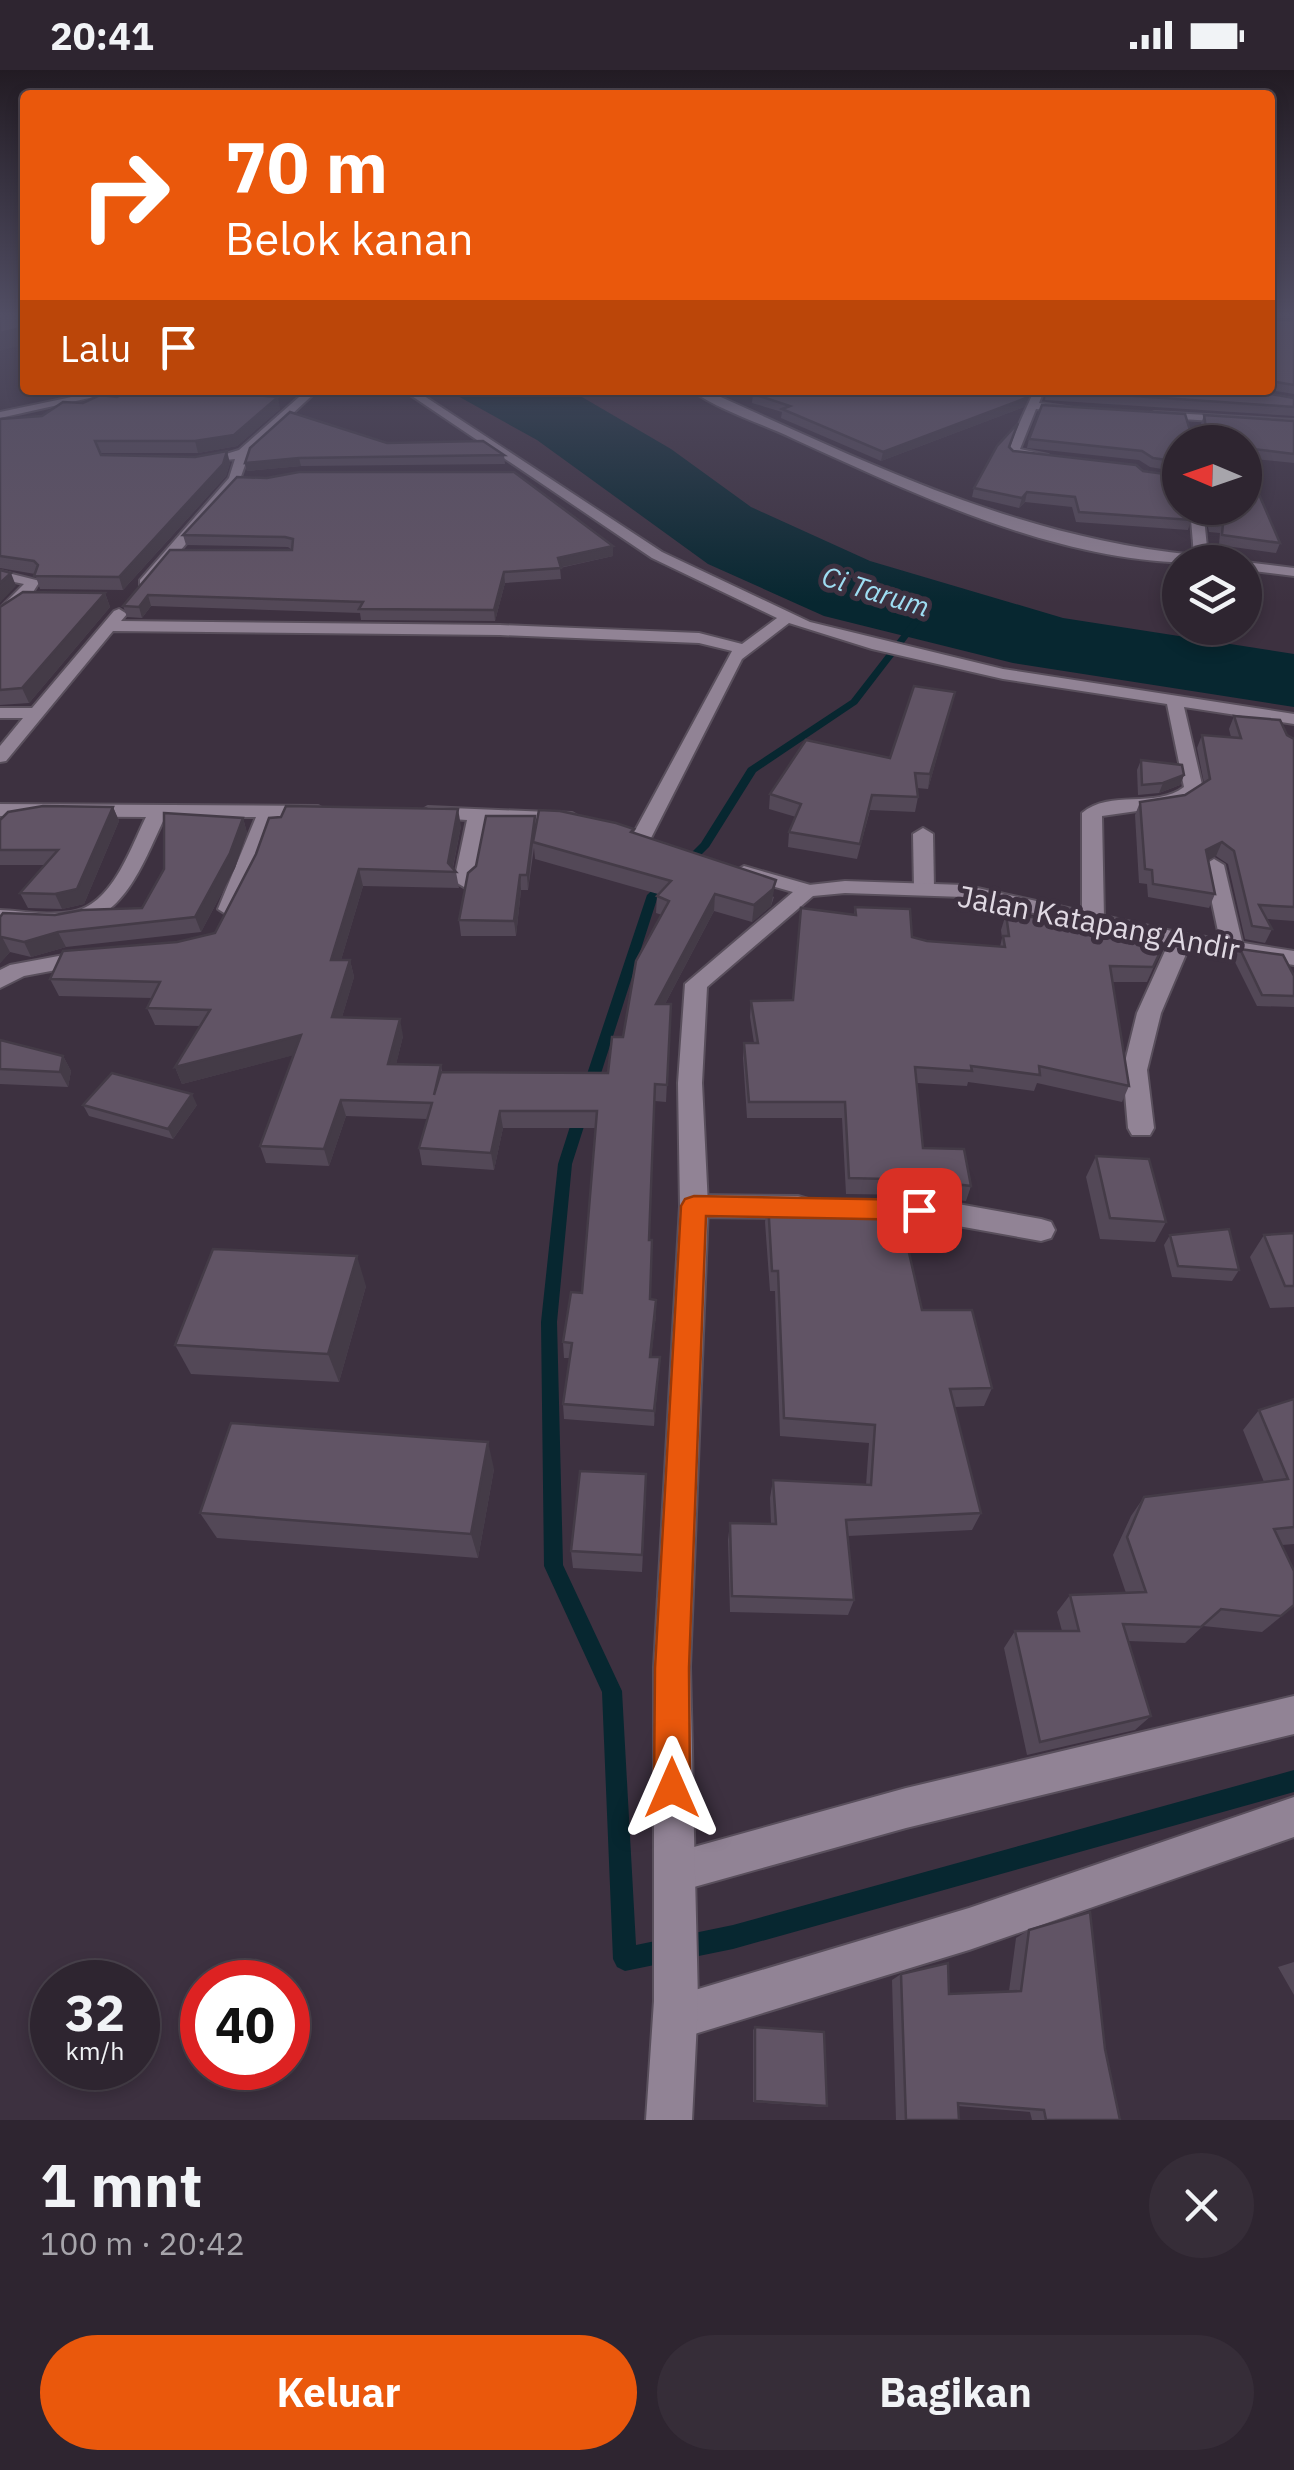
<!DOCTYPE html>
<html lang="id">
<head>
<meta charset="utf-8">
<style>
	:root { --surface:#2e2530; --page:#362d38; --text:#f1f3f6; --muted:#a7a5ab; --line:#49424c; --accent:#ea580c }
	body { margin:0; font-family:"IBM Plex Sans",sans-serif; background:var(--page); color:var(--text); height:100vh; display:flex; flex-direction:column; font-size:38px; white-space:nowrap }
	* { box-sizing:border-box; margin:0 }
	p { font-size:32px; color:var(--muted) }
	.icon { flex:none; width:55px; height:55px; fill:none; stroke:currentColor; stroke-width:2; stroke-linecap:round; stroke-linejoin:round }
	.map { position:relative; height:2050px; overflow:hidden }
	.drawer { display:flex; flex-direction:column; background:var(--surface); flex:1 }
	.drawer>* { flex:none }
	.guide { position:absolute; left:20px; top:20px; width:1255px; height:305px; border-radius:10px; box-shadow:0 5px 15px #0003,0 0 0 2px var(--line); background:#ea580c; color:#fff; overflow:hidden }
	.needle { width:65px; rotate:272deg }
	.buttons { position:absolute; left:1162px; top:355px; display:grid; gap:20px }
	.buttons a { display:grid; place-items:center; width:100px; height:100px; border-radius:50%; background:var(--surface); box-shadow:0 5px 15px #0003,0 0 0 2px var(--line); font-size:50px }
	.speed { position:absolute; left:30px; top:1890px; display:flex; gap:20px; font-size:50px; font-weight:700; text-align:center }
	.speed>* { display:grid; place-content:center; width:130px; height:130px; border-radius:50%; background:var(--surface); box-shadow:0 5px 15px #0003,0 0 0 2px var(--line); line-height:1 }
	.speed small { font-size:25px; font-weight:400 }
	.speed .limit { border:15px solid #d22; background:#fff; color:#111 }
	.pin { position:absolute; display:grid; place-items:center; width:85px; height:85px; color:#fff; margin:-42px; border-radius:20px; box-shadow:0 5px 15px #0006 }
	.me { position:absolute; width:110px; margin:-55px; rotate:0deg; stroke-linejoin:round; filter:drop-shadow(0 0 8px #0008) }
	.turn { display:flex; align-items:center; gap:35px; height:210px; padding:0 40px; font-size:45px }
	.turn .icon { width:130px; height:130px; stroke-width:2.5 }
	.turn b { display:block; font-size:70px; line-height:85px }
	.then { display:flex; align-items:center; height:95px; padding:0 40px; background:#0003; gap:20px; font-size:38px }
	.round { display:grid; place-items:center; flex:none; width:105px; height:105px; border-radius:52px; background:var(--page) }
	.summary { display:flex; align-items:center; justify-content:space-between; height:170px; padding:0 40px }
	h1 { font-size:60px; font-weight:700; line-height:75px }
	.button { display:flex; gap:20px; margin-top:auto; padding:20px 40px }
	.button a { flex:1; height:115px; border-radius:60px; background:var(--accent); color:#fff; font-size:40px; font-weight:700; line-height:115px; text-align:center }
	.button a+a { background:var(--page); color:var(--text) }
	.status { display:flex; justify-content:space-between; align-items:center; height:70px; padding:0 50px; background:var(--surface); direction:ltr }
	.status svg { height:28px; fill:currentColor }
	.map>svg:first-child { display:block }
	.water { fill:#072730 }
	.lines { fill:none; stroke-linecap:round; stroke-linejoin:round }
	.stream { fill:#072730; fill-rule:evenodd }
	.street-casing { stroke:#594f5c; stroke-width:4 }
	.secondary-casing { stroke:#594f5c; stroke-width:4 }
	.street { fill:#918395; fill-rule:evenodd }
	.secondary { fill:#918395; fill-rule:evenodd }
	.wall { fill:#534857 }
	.shaded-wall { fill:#443b47 }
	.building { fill:#615465; stroke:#443b47; stroke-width:2.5 }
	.route { fill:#ea580c; stroke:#983908; stroke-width:2.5 }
	.labels { text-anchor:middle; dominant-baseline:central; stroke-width:10; stroke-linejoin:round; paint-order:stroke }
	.far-water-label { font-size:28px; font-style:italic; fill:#9eddf2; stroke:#3d3140 }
	.street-label { font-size:30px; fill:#e0d9e3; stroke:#3d3140 }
</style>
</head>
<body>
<div class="status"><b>20:41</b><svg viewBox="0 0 49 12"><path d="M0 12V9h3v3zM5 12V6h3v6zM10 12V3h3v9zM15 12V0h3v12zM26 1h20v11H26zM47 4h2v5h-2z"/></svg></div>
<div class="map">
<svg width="1294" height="2050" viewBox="0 0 1294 2050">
	<rect width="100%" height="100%" fill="#3d3140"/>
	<path class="water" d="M447,320H570L671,379L751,437L870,491L1063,548L1294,584V637L1013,593L824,546L708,494L537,370Z"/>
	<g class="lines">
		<g class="stream">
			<path d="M913,550L920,552L857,634L756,702L709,777L687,799H679V795L701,773L748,698L851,630Z"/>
			<path d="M667,809L673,812L658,826L596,1019L589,1024L584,1023L582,1019L647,825L663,810Z"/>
			<path d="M581,1039L586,1040L588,1044L572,1094L557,1252L563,1495L622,1621L636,1875L733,1855L1294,1700V1722L733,1879L625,1901L617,1897L613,1889L602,1622L544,1496L541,1252L558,1094L574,1044L576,1040Z"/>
		</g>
		<defs>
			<g id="street">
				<path d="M105,320H125L0,348V342Z"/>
				<path d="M307,320H318L249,384L239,412L150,516H140V510L229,408L235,389L226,390V384L239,380Z"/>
				<path d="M403,320H415L662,482L810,552L1003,599L1294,644V654L1184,637L1203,719L1179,735L1102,746L1104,849L1093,856L1082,849V743C1110,719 1155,739 1184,717L1167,634L1003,609L872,579L789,553L742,589L651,768L641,774L631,768L732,581L699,573L500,565L113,561L6,691L0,692V676L23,648H0V638H32L114,541L119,539L127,544L121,551L500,555L699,563L742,574L777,548L652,488Z"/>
				<path d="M691,320H705C869,393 1012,466 1194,485L1190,438H1203L1208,487L1225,492C1077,502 926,429 794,369C761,353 720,341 691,320Z"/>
				<path d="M1039,320L1043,323L1039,333L1080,339L1074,342L1036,339L1020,379L1048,385L1044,392L1007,381L1033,323Z"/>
				<path d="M1154,342L1294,350V356L1150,347Z"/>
				<path d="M1242,492H1245L1294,498V506L1245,500Z"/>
				<path d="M0,501L40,511L28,530L0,551V538L24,514L0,509Z"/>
				<path d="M0,734L318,736L328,742L318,748H275L237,844L229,846L218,839L256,747H165C144,790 126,848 72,856C48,859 23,854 0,854V840C23,841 48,846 71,842C112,836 130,779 146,747L0,746Z"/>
				<path d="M428,737L572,743L582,749L572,755L486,751L474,811L464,817L454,811L467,750L421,747L418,743Z"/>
				<path d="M923,758L933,764L934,819L924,825L914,819L913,764Z"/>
				<path d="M1214,789L1224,795L1244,880L1233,887L1222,880L1204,795Z"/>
				<path d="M744,796L814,816L817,820L807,826L737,806L734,802Z"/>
				<path d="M1181,863L1192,870L1161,943L1147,1000L1154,1058L1150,1065H1132L1128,1058L1123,1000L1137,943L1170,870Z"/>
				<path d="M91,880L99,882L102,887L99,892L24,906L0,918V900L10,895Z"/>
				<path d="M694,1125L798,1126L808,1129L812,1137L808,1145L798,1148L694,1147L684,1144L680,1136L684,1128Z"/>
				<path d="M868,1130L947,1132L1041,1149L1051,1152L1055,1160L1051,1168L1041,1171L947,1154L868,1152L858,1149L854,1141L858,1133Z"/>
				<path d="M1294,1626V1664L906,1758L676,1822L662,1816L656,1802L662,1788L676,1782L906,1718Z"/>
				<path d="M1294,1727V1767L969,1880L675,1970L660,1963L653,1948L660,1933L675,1926L969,1838Z"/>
			</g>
			<path id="secondary" d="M845,811L964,815L1181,863L1294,881V895L1181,877L964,827L845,823L813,826L707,917L702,1013L708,1136L690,1597L698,1931L692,2050H646L654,1931V1597L680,1136L678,1013L685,914L800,816Z"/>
		</defs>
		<use href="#street" class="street-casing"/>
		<use href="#secondary" class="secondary-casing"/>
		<use href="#street" class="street"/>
		<use href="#secondary" class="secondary"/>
	</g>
	<g class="wall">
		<path d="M1270,246L1272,249L1294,251V324L1270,320Z"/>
		<path d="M754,320H1033L1024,337L881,391L781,348L782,342L752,333L753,324L761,322Z"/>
		<path d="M1042,320H1182L1294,328V346L1045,330L1046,322Z"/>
		<path d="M117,327L280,339L237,376L198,383H100L101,385L230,393L226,406L123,520L40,519L35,504L0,498V349L42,346L83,333Z"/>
		<path d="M1204,345L1294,351V393L1245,388V372H1180V402L1150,397L1139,390L1027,378L1029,369L1203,366L1201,354Z"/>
		<path d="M1018,353L1010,378L1013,381L1143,401L1191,450L1188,460L1076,452L1072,437L1025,432L1019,438L972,427L974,418Z"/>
		<path d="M387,373L504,385L505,394L301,396L247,401L245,393Z"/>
		<path d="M267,408L613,476V486L560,498L561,509L505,513L495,551L361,550L360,543L151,536L142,548L127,547L123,536L170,480H292L288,477L186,475L183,465Z"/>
		<path d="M1204,438H1245L1280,473L1276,483L1219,475L1220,463L1209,462Z"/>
		<path d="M105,523L110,537L29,633L0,635V537Z"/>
		<path d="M955,622L928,719L917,718L918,727L915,742L870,740L857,789L788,777L789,762L796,747L769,739L770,724L890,688Z"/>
		<path d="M1234,646L1294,669V851L1267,849L1272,859L1265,873L1245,869L1228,794L1216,786L1208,790L1215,824L1209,838L1148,827L1147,814L1139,813L1135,745L1140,732L1185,725L1204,713L1197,678L1202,665L1231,667L1229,659Z"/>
		<path d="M1141,690L1184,705L1180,715L1159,723L1138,725L1137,700Z"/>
		<path d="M113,737L119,751L84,834L62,839L28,838L20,823L45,795H0V750Z"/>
		<path d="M535,746L536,758L634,759V763L774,827L771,836L752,852L714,841L665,934H671L666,1032L655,1031L649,1170L650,1229L656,1245L651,1287H660L654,1356L564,1349L563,1334L570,1288H564L563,1272L582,1223L596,1058H503L494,1100L422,1095L419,1078L427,1049L346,1046L329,1096L266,1093L260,1076L293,985L182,1014L175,997L200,956L155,955L147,938L152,928L59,926L50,909L177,872L215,863L461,756L453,798L456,802L459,818L363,816L341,890H350L354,907L342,947L403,966L396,994L441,995L442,1002L608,1003L623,967L662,845L656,843L657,826L658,824L535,789L534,778L528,820H521L516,866H461L459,850Z"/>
		<path d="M243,748L247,763L235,798L201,862L66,877L31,887L10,882L0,893V847L55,845L142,838Z"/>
		<path d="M855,837L912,867L927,871L1000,877L1002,868L1001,860L1006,844L1164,874L1147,912H1113L1129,1016L1122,1032L1037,1013L1034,1021L968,1012L967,1016L917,1013L923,1078L971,1116L966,1131L919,1125L846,1124L842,1048H747L743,988L744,973H754L750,947L751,931L793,930L854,845Z"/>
		<path d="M1240,879L1294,906V937L1257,936L1234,890Z"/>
		<path d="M0,970L63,986L71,1001L68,1017L0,1014Z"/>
		<path d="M83,1035H197L173,1069L89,1046Z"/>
		<path d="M1096,1086L1166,1152L1155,1172L1100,1169L1086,1107Z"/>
		<path d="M768,1132L922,1240L992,1318L984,1336L954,1337L981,1443L972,1460L848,1466L854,1530L848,1545L730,1542L728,1470L730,1453L771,1454L770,1428L773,1410L866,1415L869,1373L780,1366L775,1221H770L765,1152Z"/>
		<path d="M1294,1163V1237L1270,1238L1250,1187L1264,1165Z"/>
		<path d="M1170,1165L1239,1200L1232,1211L1172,1207L1164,1175Z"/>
		<path d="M366,1216L339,1312L191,1304L175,1275Z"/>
		<path d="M1294,1329V1474L1282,1475L1294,1536L1262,1562L1203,1556L1185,1573L1128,1571L1151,1646L1135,1660L1027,1685L1004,1578L1015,1561H1062L1057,1542L1070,1525L1126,1523L1113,1485L1131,1446L1144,1427L1264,1412L1243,1360L1259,1340Z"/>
		<path d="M494,1399L478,1488L217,1468L200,1443Z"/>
		<path d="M646,1422L642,1502L573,1498L571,1481Z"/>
		<path d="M1029,1860L1105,1979L1120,2050H1032L1030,2042L958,2036L959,2050H896L892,1910L901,1904L949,1924L1009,1921L1016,1868Z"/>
		<path d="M1294,1892V1925L1278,1897Z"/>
		<path d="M755,1957L827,2036L824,2037L753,2032V1960Z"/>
	</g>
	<g class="shaded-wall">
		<path d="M25,257V274L0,281V263Z"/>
		<path d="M1030,320H1033L1024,337L881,391L883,382Z"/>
		<path d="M278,327L280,339L237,376L198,383L195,371Z"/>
		<path d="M227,381L230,393L226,406L123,520L119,507Z"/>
		<path d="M299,388L301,396L247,401L245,393Z"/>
		<path d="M1027,422L1025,432L1019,438L1022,428Z"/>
		<path d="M613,476V486L558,498V488Z"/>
		<path d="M504,502L505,513L495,551L494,540Z"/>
		<path d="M11,503L16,516L0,533V513Z"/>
		<path d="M105,523L110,537L29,633L22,618Z"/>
		<path d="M148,525L151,536L142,548L139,537Z"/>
		<path d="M955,622L952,636L928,719L930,704Z"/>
		<path d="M1184,705L1180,715L1159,723L1163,713Z"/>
		<path d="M113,737L119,751L84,834L62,839L55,824Z"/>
		<path d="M458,739L461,756L452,801L448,793Z"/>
		<path d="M535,746L536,761L533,772L528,820L527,805Z"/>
		<path d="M243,748L247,763L235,798L201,862L195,847Z"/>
		<path d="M1222,772L1216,786L1201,794L1206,780Z"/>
		<path d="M359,799L363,816L336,907L331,890Z"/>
		<path d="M520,805L521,820L516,866L514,851Z"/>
		<path d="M776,810L771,836L752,852L754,835Z"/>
		<path d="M715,824L714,841L656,951V934Z"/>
		<path d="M58,862L66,877L31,887L24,872Z"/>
		<path d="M2,867L10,882L0,893V869Z"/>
		<path d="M350,890L354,907L337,964L332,947Z"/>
		<path d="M400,949L403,966L392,1011L388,994Z"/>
		<path d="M301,965L306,982L182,1014L175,997Z"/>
		<path d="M63,986L71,1001L68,1017L60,1002Z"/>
		<path d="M192,1024L197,1035L173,1069L168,1059Z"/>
		<path d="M341,1030L346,1046L329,1096L324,1079Z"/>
		<path d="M500,1041L503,1058L494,1100L491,1083Z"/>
		<path d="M357,1186L366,1216L339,1312L328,1284Z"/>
		<path d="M656,1230V1245L650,1302V1287Z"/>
		<path d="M660,1287L659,1303L654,1356V1341Z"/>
		<path d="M488,1372L494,1399L478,1488L471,1464Z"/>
	</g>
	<g class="building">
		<path d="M0,246H25V257L0,263Z"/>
		<path d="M1270,246H1272V249L1294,251V315L1270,311Z"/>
		<path d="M131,320H199L278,327L234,365L195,371H95L101,385L195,387L227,381L223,394L119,507L34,506L38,495L34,491L0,486V349L42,346L63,332L83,333L100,325L117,327Z"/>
		<path d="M769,320H1030L1026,328L883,382L782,339L790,336L753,324Z"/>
		<path d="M1047,320H1182L1271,324L1294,328V337Z"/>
		<path d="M1042,335L1185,344L1192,367L1207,365L1204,345L1294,351V384L1245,378V372H1180V392L1153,388L1142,381L1029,369Z"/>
		<path d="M290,342L387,373L483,371L504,385L299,388L245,393L250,378Z"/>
		<path d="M1018,353L1009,377L1013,381L1136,395L1143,401L1180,406V438H1191V450L1079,442L1075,427L1027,422L1022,428L974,418L997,376Z"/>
		<path d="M1245,392L1280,473L1222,465L1223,453L1213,452L1209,438H1245Z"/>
		<path d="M299,402H514L613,476L558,488L561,498L504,502L494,540L359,539L363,532L148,525L139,537L123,536L170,480H292L293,469L285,467L183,465L237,407L267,408Z"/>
		<path d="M0,500L11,503L0,513Z"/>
		<path d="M23,522L105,523L22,618L0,620V537Z"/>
		<path d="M914,616L955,622L930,704L915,703L918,727L872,725L860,774L789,762L801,734L770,724L806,670L890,688Z"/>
		<path d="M1234,646L1280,650L1287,665L1294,669V837L1259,835L1272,859L1252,856L1234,781L1222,772L1206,780L1215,824L1153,814L1152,800L1145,799L1140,732L1185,725L1210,709L1202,665L1241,668Z"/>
		<path d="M1141,690L1182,695L1184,705L1163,713L1142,715Z"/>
		<path d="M43,736L113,737L77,819L55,824L20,823L58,780H0V750L8,742Z"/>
		<path d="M286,736L458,739L448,793L456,802L359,799L331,890H350L332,947L400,949L388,994L441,995L434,1025L441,1002L608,1003L612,967H623L636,891L669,831L657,826L671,811L533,772L539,740L560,741L616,753L634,759L631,762L776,810L773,819L754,835L715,824L656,934H671L667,1015L655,1014L649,1170H652L650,1229L656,1230L650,1287H660L654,1341L563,1334L572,1273L563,1272L571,1222L582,1223L597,1041H500L491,1083L419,1078L432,1033L341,1030L324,1079L260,1076L301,965L175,997L210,940L147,938L160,912L50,909L63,881L177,872L215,863L256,784L269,748L281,747Z"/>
		<path d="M164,743L243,748L230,783L195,847L58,862L24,872L2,867L0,869V847L3,843L55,845L82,840L142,838L164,799Z"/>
		<path d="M486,746H535L527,805H520L514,851L459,850L468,803L476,796Z"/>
		<path d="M855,837L910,839L912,867L927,871L1005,877L1003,866H1009L1006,844L1084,853L1085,858L1164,874L1153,897L1110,896L1129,1016L1039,996L1040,1005L971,996L972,1001L915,997L923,1078L964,1079L971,1116L923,1110L849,1108L845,1032H749L744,973H758L751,931L793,930L801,838L856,845Z"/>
		<path d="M1240,879L1283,885L1294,906V926L1262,925Z"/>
		<path d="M0,970L63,986L60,1002L0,999Z"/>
		<path d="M112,1003L192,1024L168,1059L83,1035Z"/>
		<path d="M1096,1086L1149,1089L1166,1152L1110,1148Z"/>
		<path d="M768,1132L898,1134L922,1240H972L992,1318L950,1319L981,1443L846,1450L854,1530L732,1526L730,1453L776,1454L773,1410L871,1415L875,1355L784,1348L778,1201H772Z"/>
		<path d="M1229,1159L1239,1200L1178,1196L1170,1165Z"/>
		<path d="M1294,1163V1216H1285L1264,1165Z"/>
		<path d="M213,1179L357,1186L328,1284L175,1275Z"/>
		<path d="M1294,1329V1457L1274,1459L1294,1501V1535L1281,1546L1221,1539L1201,1557L1123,1554L1151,1646L1040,1672L1015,1561H1079L1070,1525L1146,1522L1127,1467L1144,1427L1288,1409L1259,1340Z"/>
		<path d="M231,1353L488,1372L471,1464L200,1443Z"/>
		<path d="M580,1401L646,1404L642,1485L571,1481Z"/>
		<path d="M1090,1842L1105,1979L1120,2050H1046L1044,2040L958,2033L959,2050H906L901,1904L948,1893L949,1924L1021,1921L1029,1860Z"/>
		<path d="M755,1957L824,1962L827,2036L755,2031Z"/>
	</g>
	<linearGradient id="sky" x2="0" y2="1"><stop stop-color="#221b23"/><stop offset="0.46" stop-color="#514e64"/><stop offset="1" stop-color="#514e64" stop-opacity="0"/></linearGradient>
	<rect width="1294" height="533" fill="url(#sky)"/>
	<path class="route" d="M694,1126L919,1130L928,1133L931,1140L928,1147L919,1150L706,1146L689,1598L690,1718L685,1730L672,1736L660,1730L654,1718L655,1598L681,1136L685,1129Z"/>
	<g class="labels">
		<g class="far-water-label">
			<text transform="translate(876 521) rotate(17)">Ci Tarum</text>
		</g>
		<g class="street-label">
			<text transform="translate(1099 852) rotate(11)">Jalan Katapang Andir</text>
		</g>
	</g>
</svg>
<div class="buttons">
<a><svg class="needle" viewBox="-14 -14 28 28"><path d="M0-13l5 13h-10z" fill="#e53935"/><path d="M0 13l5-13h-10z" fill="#a7a5ab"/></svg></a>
<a><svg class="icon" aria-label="layers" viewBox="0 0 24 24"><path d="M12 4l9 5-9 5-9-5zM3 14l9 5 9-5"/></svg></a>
</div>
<div class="speed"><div>32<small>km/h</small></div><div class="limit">40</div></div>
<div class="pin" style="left:919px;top:1140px;background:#d93025"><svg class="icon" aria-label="arrive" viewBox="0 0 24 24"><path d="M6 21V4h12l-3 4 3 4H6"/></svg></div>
<svg class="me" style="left:672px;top:1718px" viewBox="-20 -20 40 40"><path d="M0-17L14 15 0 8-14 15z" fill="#ea580c" stroke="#fff" stroke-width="4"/></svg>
<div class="guide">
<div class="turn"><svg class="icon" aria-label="right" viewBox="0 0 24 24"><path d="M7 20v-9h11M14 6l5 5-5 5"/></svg><div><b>70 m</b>Belok kanan</div></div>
<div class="then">Lalu<svg class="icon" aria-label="arrive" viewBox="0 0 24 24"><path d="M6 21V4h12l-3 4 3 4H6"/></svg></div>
</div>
</div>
<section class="drawer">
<div class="summary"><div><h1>1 mnt</h1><p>100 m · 20:42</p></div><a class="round"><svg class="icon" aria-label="close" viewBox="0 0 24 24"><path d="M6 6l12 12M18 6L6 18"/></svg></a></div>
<div class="button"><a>Keluar</a><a>Bagikan</a></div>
</section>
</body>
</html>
